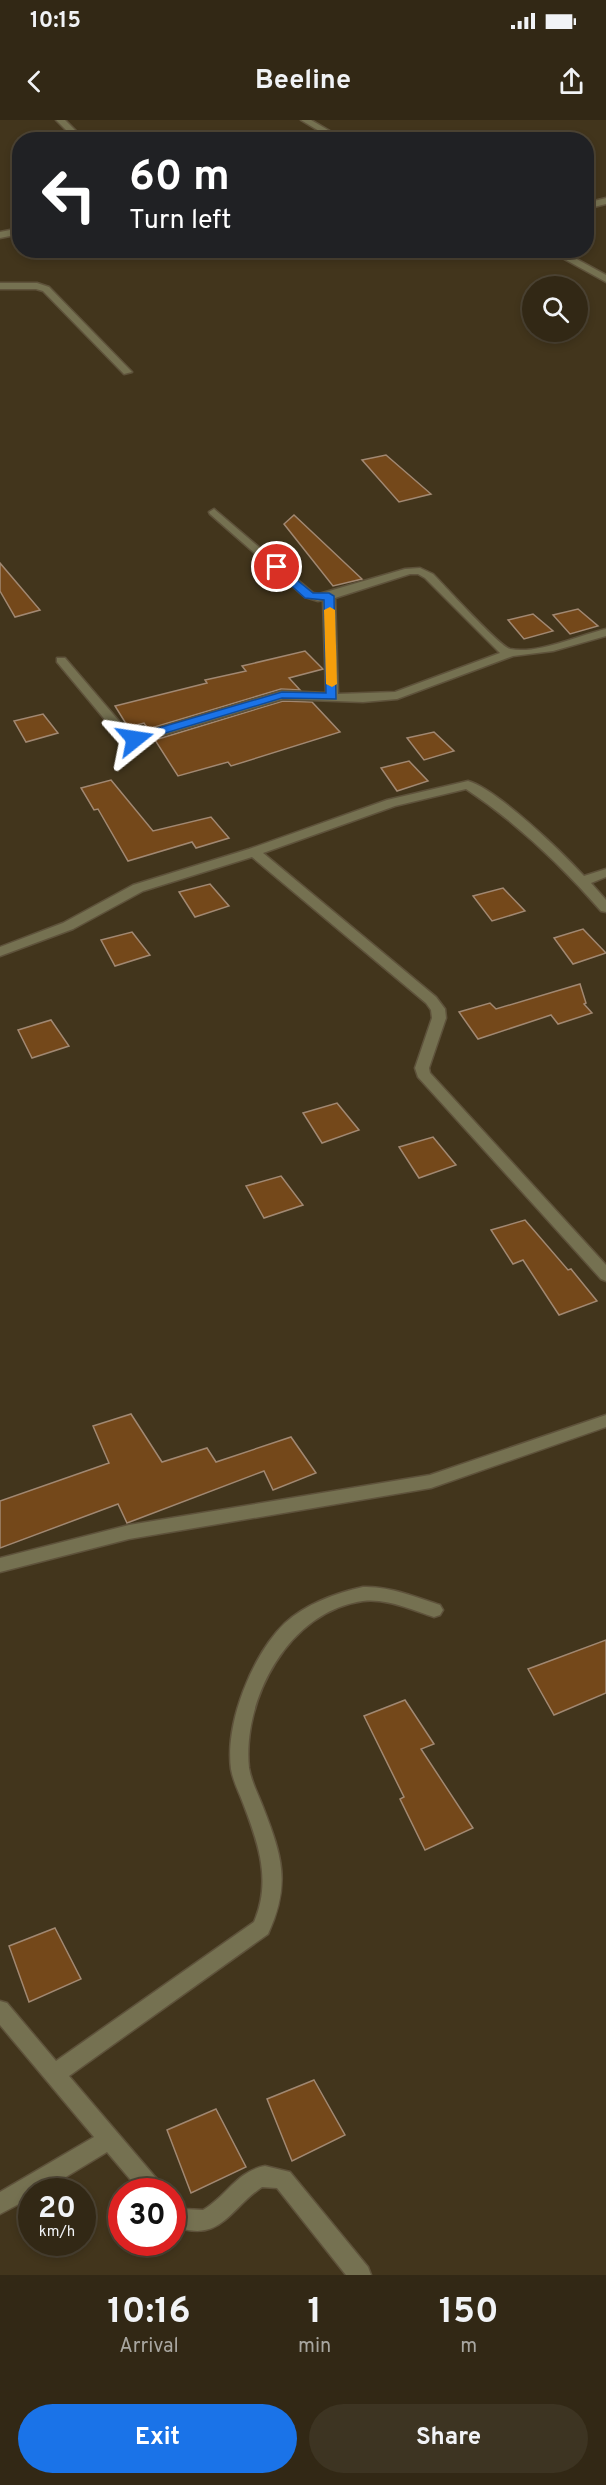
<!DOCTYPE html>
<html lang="en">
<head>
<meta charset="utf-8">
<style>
	:root { --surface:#322815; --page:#3d3422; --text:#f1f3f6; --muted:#a8a6a0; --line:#4d4434; --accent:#1a73e8 }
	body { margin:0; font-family:Overpass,sans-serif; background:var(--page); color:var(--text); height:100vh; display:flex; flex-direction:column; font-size:22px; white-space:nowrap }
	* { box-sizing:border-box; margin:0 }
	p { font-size:20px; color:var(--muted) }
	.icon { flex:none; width:33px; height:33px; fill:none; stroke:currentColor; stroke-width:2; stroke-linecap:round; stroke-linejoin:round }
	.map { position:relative; height:2155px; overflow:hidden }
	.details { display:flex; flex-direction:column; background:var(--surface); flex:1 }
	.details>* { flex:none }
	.top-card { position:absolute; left:12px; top:12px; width:582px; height:126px; border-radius:24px; box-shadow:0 3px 9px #0003,0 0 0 2px var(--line); background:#202124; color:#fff; overflow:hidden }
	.buttons { position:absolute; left:522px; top:156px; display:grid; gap:12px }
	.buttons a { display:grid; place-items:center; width:66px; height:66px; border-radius:50%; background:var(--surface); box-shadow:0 3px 9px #0003,0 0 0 2px var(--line); font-size:30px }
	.speed { position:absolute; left:18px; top:2058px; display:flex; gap:12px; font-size:30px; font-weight:700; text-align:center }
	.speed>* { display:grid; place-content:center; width:78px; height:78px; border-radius:50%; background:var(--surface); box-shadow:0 3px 9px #0003,0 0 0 2px var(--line); line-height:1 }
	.speed small { font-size:15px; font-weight:400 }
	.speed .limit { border:9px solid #d22; background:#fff; color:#111 }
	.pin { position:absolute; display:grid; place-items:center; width:51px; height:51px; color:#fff; margin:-26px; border:3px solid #fff; border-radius:50%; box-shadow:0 2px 6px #0007 }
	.me { position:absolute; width:66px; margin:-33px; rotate:75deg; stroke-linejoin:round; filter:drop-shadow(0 0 4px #0008) }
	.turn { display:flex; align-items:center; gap:21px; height:126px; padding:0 18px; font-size:27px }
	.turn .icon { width:78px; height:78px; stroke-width:2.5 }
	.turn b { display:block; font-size:42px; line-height:51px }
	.eta { display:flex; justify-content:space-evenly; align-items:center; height:102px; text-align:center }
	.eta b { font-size:36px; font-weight:700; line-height:42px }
	.action { display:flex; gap:12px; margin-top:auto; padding:12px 18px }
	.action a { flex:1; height:69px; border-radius:36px; background:var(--accent); color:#fff; font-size:24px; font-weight:700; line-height:69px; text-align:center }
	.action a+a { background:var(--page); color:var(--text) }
	.status { display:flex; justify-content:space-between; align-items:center; height:42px; padding:0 30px; background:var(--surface); direction:ltr }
	.status svg { height:16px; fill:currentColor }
	header { display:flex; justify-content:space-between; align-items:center; height:78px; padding:0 18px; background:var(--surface); font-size:27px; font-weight:700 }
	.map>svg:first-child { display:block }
	.building { fill:#74481a; stroke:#a18872; stroke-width:1.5 }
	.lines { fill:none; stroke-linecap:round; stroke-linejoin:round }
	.minor-casing { stroke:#5e523b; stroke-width:3 }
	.tertiary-casing { stroke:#5e523b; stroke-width:3 }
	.minor { fill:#757151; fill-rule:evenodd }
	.tertiary { fill:#757151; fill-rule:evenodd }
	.route { fill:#1a73e8; stroke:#114b97; stroke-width:1.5 }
	.slow { fill:#f59e0b }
</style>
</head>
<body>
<div class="status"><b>10:15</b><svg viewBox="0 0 49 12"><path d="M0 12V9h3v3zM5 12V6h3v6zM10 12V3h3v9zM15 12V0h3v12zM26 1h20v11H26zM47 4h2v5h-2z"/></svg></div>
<header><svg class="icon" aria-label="back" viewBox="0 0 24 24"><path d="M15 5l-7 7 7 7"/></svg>Beeline<svg class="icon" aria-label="share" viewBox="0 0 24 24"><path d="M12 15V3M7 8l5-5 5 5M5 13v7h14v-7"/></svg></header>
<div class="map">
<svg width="606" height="2155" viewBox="0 0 606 2155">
	<rect width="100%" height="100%" fill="#42351c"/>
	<g class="building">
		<path d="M386,335L431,374L399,382L362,340Z"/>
		<path d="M294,395L362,459L333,466L284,404Z"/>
		<path d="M0,443L40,490L15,497L0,471Z"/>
		<path d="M578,489L598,506L570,514L553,495Z"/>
		<path d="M533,494L553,511L524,519L508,500Z"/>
		<path d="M305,531L323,549L289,558L300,570L281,569L148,609L144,603L128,607L115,586L207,563L205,560L246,551L242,546Z"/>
		<path d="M283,581L312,582L340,612L231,646L228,642L178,656L155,620Z"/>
		<path d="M43,594L58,613L26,622L14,601Z"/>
		<path d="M434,612L454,631L424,640L407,618Z"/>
		<path d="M409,641L428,661L397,671L381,648Z"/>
		<path d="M111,660L153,711L211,697L229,718L196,728L192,722L128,741L98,689L94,690L81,668Z"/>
		<path d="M210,764L229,786L195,797L179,772Z"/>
		<path d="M503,768L525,791L492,801L473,776Z"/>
		<path d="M583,809L606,833L573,844L554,818Z"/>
		<path d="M132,812L150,835L115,846L101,820Z"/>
		<path d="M580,864L586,883L584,884L592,893L558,904L551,895L478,919L459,892L490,883L496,889Z"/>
		<path d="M51,900L69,926L32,938L18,910Z"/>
		<path d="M337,983L359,1010L322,1023L303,993Z"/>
		<path d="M433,1017L456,1045L419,1058L399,1027Z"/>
		<path d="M281,1056L303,1085L264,1098L246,1066Z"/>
		<path d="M525,1100L568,1150L571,1149L597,1181L559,1195L523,1140L513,1144L491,1110Z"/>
		<path d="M131,1294L162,1342L207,1328L216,1342L291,1317L316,1353L273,1370L264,1351L127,1403L118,1384L0,1428V1381L109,1343L93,1306Z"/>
		<path d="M606,1520V1573L554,1595L528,1549Z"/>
		<path d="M405,1580L434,1624L421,1629L473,1708L425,1730L400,1679L404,1677L364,1596Z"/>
		<path d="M55,1808L81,1859L29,1882L9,1826Z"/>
		<path d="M314,1960L345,2015L292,2041L267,1979Z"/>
		<path d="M216,1989L246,2047L191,2073L167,2010Z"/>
	</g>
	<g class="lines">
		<defs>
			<g id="minor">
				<path d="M56,0H65L85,20H76Z"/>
				<path d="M606,78V84L586,89V83Z"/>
				<path d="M20,108V114L0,118V112Z"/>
				<path d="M0,163H37L49,167L132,252L124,254L43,171L36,169H0Z"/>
				<path d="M214,389L313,473L319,474L405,449L420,448L433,454C445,466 499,526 510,529C537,535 579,515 606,509V516L553,531L513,536L397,579L363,582L283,579L139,622L122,620L57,542V538H65L130,614L135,615L282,571L326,573L323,480L318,481L305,477L210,394L209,392ZM410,454H418L425,458L500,533L395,572L338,574L335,478Z"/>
				<path d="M468,661C497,669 563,733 584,756L606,749V757L591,763L606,780V792L601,791C561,745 517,703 466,669L395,686L263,733L436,877L445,889L446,898L429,948L430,953L606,1145V1161L601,1159L418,957L415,948L432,898L431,890L426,883L252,737L143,771L73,809L0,836V827L63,803L133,765L249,729L387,680Z"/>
				<path d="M363,1467C390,1466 415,1477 440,1485L443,1490L440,1495L434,1497C412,1490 387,1478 363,1481C289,1491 242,1579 249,1648C251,1661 258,1674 263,1687C282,1736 291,1764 268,1814L69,1956L162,2065L165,2072H141L107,2032L41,2072H32V2077L0,2094V2072L94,2017L0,1905V1881L7,1883L56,1941L254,1802C272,1761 258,1722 243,1683C239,1672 233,1661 231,1649C225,1603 252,1535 285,1503C306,1484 336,1473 363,1467Z"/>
				<path d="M265,2046L290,2052L368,2147L371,2155H346L277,2068L262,2067C228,2090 220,2125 172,2105V2082L185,2089L203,2090C226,2077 237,2051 265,2046Z"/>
			</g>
			<g id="tertiary">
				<path d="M301,0H311L345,20H334Z"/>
				<path d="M548,130H560L606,155V162Z"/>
				<path d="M606,1295V1307L431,1368L129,1419L0,1452V1438L129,1405L430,1355Z"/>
			</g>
		</defs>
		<use href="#minor" class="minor-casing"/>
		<use href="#tertiary" class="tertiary-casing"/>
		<use href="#minor" class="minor"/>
		<use href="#tertiary" class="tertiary"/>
	</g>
	<path class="route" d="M277,444L313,473H329L334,476L336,579L282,578L139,621H131V616L282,572L326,573L324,480L305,478L274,450V445Z"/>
	<path class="slow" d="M330,487L335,490L337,564L332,567L326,564L324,490Z"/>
</svg>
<div class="buttons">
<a><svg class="icon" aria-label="search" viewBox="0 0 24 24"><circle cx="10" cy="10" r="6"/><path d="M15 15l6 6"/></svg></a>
</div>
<div class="speed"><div>20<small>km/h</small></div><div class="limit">30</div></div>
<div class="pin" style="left:277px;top:447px;background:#d93025"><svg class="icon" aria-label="arrive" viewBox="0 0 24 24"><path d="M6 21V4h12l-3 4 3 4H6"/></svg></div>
<svg class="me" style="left:135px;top:619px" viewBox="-20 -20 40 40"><path d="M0-17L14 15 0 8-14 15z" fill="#1a73e8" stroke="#fff" stroke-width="4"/></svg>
<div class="top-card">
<div class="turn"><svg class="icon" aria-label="left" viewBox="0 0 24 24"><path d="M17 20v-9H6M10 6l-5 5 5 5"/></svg><div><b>60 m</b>Turn left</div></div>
</div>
</div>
<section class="details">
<div class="eta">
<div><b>10:16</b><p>Arrival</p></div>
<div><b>1</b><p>min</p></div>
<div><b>150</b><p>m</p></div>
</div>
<div class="action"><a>Exit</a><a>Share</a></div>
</section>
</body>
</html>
